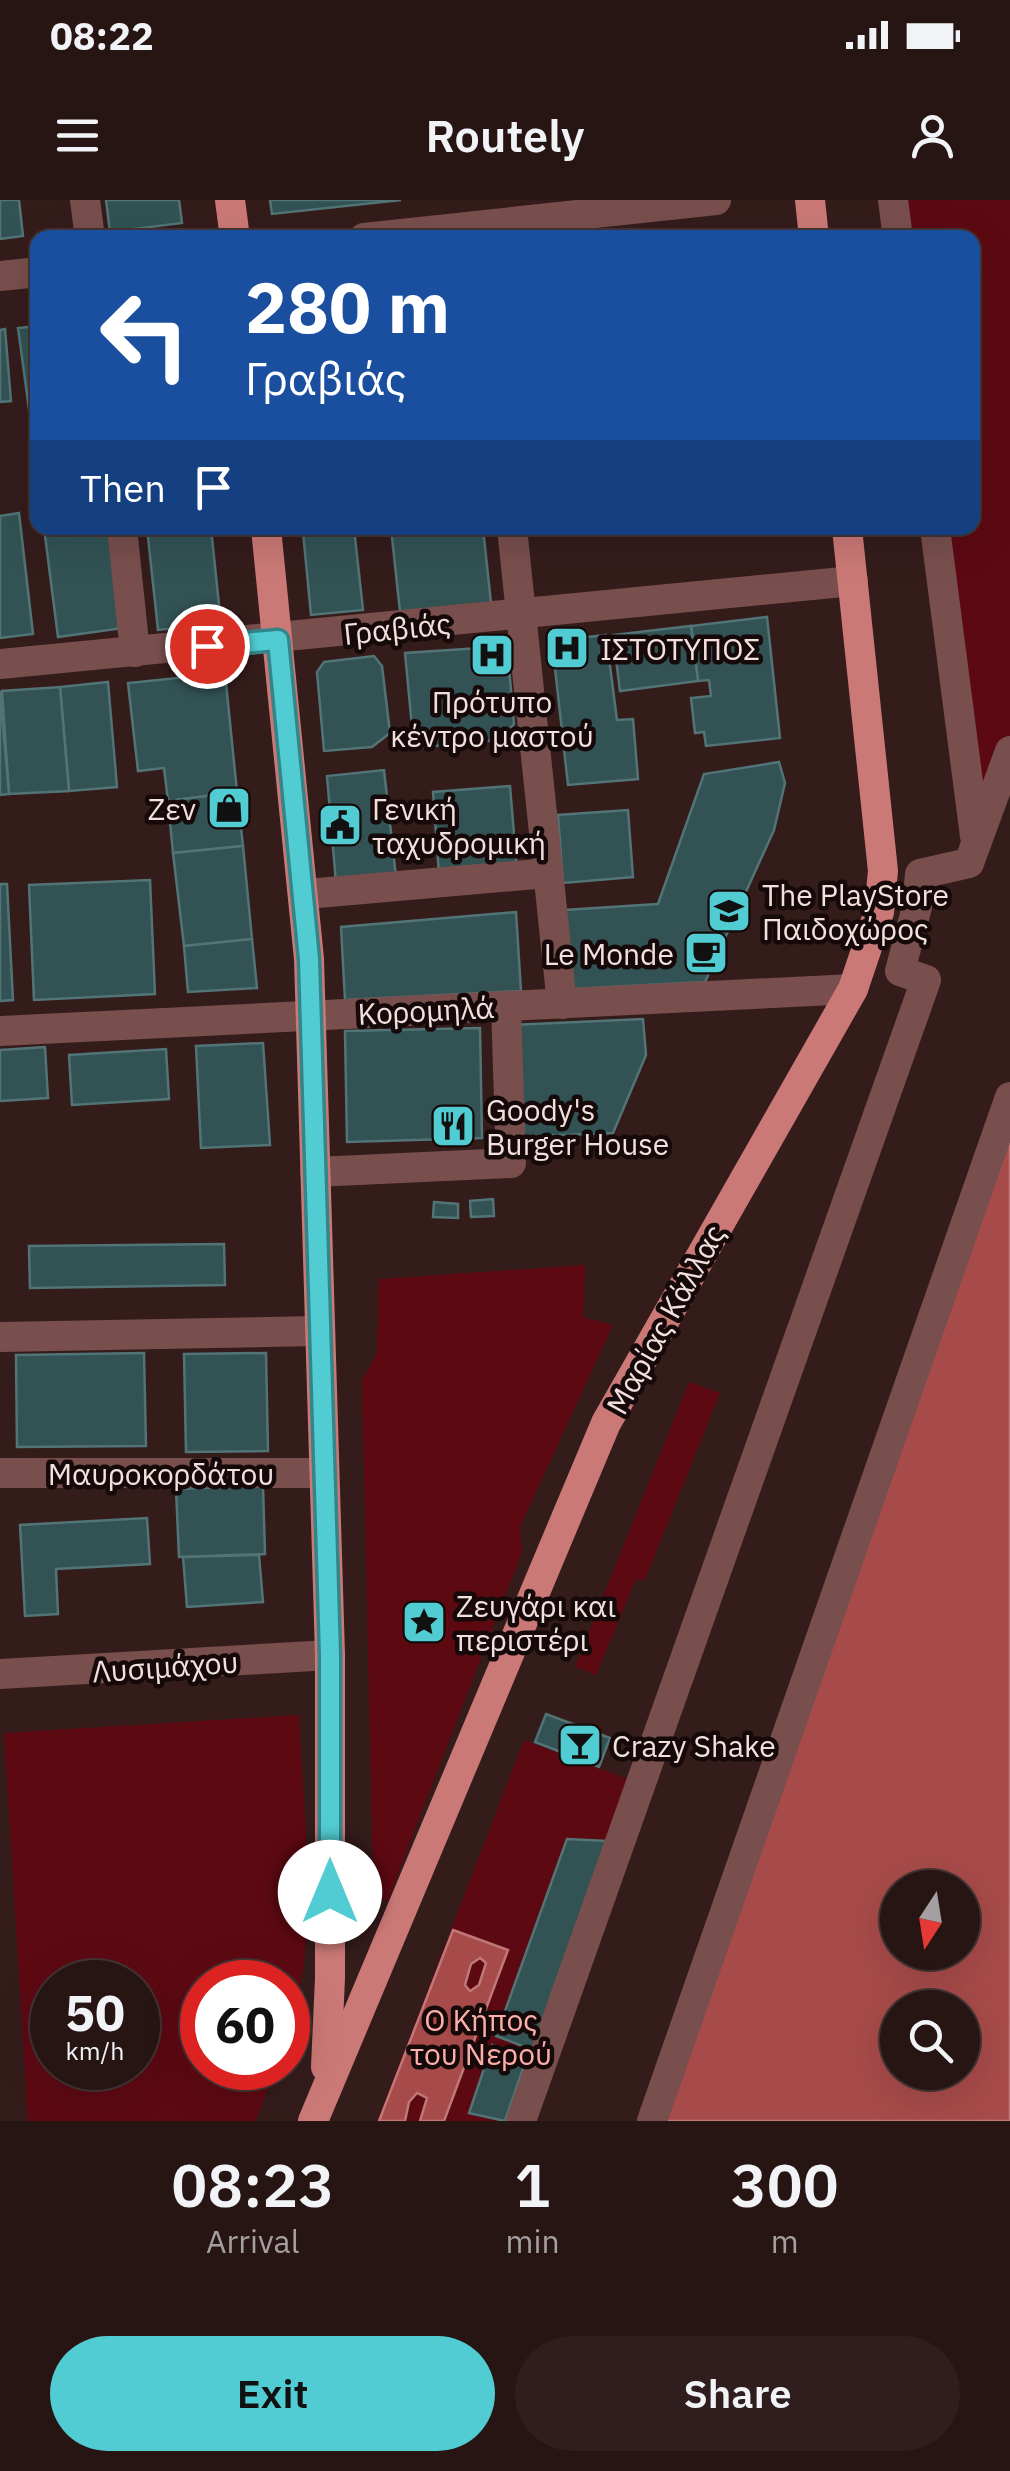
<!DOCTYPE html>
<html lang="en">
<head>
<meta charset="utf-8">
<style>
	:root { --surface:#271514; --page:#2f1e1d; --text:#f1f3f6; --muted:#a49fa0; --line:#433434; --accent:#51ccd2 }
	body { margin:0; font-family:"IBM Plex Sans",sans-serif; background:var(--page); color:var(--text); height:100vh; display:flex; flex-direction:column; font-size:38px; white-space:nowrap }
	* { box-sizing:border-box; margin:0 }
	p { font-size:32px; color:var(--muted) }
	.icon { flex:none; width:55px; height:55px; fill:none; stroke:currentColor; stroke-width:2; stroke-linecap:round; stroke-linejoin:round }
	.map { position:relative; height:1921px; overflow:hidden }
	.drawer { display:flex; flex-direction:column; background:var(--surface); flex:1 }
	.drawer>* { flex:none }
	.guide { position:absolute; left:30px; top:30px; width:950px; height:305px; border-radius:20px; box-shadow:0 10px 40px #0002,0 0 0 2px var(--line); background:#1a4fa0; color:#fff; overflow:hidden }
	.needle { width:65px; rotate:192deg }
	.fabs { position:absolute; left:880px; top:1670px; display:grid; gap:20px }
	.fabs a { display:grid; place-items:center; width:100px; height:100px; border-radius:50%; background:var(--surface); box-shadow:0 10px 40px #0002,0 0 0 2px var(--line); font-size:50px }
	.speed { position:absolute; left:30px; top:1760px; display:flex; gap:20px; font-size:50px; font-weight:700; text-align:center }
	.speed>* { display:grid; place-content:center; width:130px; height:130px; border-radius:50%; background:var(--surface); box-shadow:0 10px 40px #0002,0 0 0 2px var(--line); line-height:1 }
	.speed small { font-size:25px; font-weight:400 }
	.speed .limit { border:15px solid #d22; background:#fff; color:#111 }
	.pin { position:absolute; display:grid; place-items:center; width:85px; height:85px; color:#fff; margin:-42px; border:5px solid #fff; border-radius:50%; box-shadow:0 2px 10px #0007 }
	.me { position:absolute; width:110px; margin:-55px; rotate:0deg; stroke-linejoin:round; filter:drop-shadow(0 0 8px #0008) }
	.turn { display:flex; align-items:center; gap:35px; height:210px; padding:0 50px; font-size:45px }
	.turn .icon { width:130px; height:130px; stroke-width:2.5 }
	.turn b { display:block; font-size:70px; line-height:85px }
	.then { display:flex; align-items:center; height:95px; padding:0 50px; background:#0003; gap:20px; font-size:38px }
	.eta { display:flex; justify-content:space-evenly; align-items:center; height:170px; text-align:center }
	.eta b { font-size:60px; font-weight:600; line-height:70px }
	.primary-button { display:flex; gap:20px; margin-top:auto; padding:20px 50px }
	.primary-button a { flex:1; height:115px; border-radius:60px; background:var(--accent); color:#111; font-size:40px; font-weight:600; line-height:115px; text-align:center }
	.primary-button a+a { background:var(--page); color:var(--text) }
	.status { display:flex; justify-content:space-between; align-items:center; height:70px; padding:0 50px; background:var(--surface); direction:ltr }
	.status svg { height:28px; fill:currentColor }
	header { display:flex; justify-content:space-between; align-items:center; height:130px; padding:0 50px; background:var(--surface); font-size:45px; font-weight:600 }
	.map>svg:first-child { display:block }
	.green { fill:#5d0912; fill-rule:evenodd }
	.water { fill:#a74b4a; stroke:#be7877; stroke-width:2.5; fill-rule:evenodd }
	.building { fill:#325254; stroke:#527476; stroke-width:2.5 }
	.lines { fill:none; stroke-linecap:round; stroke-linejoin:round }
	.minor { stroke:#784f4d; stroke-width:30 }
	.major { stroke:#cb7976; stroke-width:30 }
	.route-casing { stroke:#358588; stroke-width:25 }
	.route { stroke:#51ccd2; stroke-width:18 }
	.labels { text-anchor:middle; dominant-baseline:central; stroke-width:9; stroke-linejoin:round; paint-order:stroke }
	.street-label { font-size:30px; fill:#f2e0df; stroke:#150a09 }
	.poi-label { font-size:30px; fill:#f2e0df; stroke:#150a09; text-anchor:start }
	.park-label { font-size:30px; fill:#fbaeaa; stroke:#150a09 }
</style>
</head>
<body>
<div class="status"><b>08:22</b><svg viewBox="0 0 49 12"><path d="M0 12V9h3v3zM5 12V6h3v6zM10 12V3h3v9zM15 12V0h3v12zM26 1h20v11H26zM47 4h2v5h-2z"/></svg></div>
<header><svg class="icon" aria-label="menu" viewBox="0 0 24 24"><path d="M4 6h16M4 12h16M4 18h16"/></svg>Routely<svg class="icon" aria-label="person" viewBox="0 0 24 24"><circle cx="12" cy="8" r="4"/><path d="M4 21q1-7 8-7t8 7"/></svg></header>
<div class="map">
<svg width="1010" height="1921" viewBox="0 0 1010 1921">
	<rect width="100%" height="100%" fill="#341c1b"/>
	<g class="green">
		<path d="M893,0H1010V551L976,644L935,328H972V38L898,37Z"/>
		<path d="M585,1065L583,1117L613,1125L520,1327L522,1352L387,1702L380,1698L373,1680L362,1180L377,1153L379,1079Z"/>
		<path d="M689,1182L720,1193L645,1380L636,1379L596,1475L575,1467Z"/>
		<path d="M299,1515C303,1616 322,1736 288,1833V1782H202V1868H275L256,1921H28L4,1533ZM138,1782V1868H52V1782Z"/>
		<path d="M524,1540L641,1584L521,1921H377Z"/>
	</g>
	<g class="water">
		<path d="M1010,929V1921H656ZM898,1688H962V1752H898ZM898,1808H962V1872H898Z"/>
		<path d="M453,1730L508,1750L444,1921H420L427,1898L417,1893L409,1902L405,1921H379ZM480,1758L486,1763L479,1785L470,1791L465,1785L471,1764Z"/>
	</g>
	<g class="building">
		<path d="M0,0H19L23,36L0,39Z"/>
		<path d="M106,0H179L182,23L110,32Z"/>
		<path d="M270,0H401L272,14Z"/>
		<path d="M38,126V276L18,128Z"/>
		<path d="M5,129L11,201L0,202V130Z"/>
		<path d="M19,313L33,434L0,438V316Z"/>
		<path d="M44,328H110L123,428L58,437Z"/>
		<path d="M147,328H211L221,424L158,430Z"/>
		<path d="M354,328L363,410L311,415L303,332Z"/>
		<path d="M391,328H483L491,403L400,412Z"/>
		<path d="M767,417L780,538L706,546L704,532L695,533L691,498L711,496L709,480L698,481L691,426Z"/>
		<path d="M691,426L698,481L620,491L613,435Z"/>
		<path d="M606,435L617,520L633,519L638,579L568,585L552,441Z"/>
		<path d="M495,447L508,456L514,524L499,540L414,548L405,453Z"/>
		<path d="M374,456L382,466L390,533L372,547L324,551L317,472L324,462Z"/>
		<path d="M225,473L237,592L168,601L164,568L138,571L128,483Z"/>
		<path d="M108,482L117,587L69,591L60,487Z"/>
		<path d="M60,487L69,591L9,594L2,491Z"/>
		<path d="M0,491L9,594L0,595Z"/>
		<path d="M779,562L785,583L774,630L705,782L570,789L565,710L658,704L704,574Z"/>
		<path d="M384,570L396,677L336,683L327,576Z"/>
		<path d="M510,586L517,669L439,675L433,592Z"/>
		<path d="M237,592L243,646L173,653L168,601Z"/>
		<path d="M628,610L633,677L563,683L558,615Z"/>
		<path d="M243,646L252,739L184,746L173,653Z"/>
		<path d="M150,680L155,794L34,800L29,685Z"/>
		<path d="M0,684H7L13,800L0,801Z"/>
		<path d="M516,712L521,791L345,800L341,727Z"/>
		<path d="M252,739L257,788L188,792L184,746Z"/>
		<path d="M643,819L646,855L613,933L516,937L512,825Z"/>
		<path d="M480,828L482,938L347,942L345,831Z"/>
		<path d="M263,843L270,945L201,948L196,846Z"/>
		<path d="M45,847L48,898L0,901V850Z"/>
		<path d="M166,849L169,899L72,905L69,855Z"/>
		<path d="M493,999L494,1016L471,1017L470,1001Z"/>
		<path d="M434,1002L458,1004V1018L433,1017Z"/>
		<path d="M224,1044L225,1085L30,1088L29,1046Z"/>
		<path d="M144,1153L146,1246L17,1247L16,1155Z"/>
		<path d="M266,1153L268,1251L186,1252L184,1154Z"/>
		<path d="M263,1286L265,1354L179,1357L176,1289Z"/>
		<path d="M147,1318L150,1364L56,1369L58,1414L25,1416L20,1325Z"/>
		<path d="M259,1355L263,1402L187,1407L183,1357Z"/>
		<path d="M546,1514L610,1538L599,1567L535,1542Z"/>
		<path d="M567,1639L606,1641L536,1851L496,1836Z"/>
		<path d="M492,1845L527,1857L505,1921L469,1913Z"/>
	</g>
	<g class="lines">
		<g class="minor">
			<path d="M85,0L90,38"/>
			<path d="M893,0L898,38"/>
			<path d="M364,38L716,0"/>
			<path d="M0,76L38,72"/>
			<path d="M122,328L135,452"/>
			<path d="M512,328L562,804"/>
			<path d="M935,328L975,636"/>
			<path d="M0,464L853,381"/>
			<path d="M306,694L548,673"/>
			<path d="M0,831L853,789"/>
			<path d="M315,972L511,963L506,806"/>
			<path d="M0,1137L319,1131"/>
			<path d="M0,1273H322"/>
			<path d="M0,1474L330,1455"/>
			<path d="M521,1921L926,780L900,771L917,707L920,674L969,663L1010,551"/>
			<path d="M652,1921L1010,897"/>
		</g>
		<g class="major">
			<path d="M230,0L235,38"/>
			<path d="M810,0L814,38"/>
			<path d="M266,328L309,759L330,1455V1778L326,1867"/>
			<path d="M313,1921L606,1223L853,789L879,712L883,671L847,328"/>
		</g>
	</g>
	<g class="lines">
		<defs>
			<path id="route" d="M207,446L278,440L309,759L330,1455V1692"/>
		</defs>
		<use href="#route" class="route-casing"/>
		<use href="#route" class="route"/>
	</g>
	<defs>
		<symbol id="hospital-square" viewBox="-11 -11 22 22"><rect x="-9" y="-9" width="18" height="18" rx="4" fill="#51ccd2" stroke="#150a09"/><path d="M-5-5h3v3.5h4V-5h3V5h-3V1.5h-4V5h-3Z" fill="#111"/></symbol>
		<symbol id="shop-square" viewBox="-11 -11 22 22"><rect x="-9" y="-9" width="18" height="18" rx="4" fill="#51ccd2" stroke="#150a09"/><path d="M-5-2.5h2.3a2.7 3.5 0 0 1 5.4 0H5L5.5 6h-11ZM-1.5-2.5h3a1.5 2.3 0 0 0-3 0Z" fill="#111"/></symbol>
		<symbol id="civic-square" viewBox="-11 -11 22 22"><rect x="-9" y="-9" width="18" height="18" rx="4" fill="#51ccd2" stroke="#150a09"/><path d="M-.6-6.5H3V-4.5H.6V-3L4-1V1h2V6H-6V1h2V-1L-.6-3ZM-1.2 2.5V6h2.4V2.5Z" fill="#111"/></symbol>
		<symbol id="school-square" viewBox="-11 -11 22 22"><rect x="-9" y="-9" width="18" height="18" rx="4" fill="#51ccd2" stroke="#150a09"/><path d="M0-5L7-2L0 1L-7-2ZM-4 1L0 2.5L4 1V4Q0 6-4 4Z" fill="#111"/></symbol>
		<symbol id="cafe-square" viewBox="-11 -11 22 22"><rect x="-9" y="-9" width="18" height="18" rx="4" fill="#51ccd2" stroke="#150a09"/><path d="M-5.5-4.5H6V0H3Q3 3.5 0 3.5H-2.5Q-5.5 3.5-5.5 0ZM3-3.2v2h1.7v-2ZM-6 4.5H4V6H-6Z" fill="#111"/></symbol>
		<symbol id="restaurant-square" viewBox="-11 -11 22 22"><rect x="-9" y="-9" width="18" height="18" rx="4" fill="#51ccd2" stroke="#150a09"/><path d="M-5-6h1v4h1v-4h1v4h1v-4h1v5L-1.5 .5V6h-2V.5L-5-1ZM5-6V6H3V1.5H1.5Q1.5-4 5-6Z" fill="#111"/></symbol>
		<symbol id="sight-square" viewBox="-11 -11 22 22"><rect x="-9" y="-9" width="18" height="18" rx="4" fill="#51ccd2" stroke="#150a09"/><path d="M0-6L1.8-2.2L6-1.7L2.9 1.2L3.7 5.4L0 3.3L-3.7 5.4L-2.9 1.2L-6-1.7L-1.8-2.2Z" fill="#111"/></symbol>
		<symbol id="bar-square" viewBox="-11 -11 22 22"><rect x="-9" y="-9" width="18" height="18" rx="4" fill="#51ccd2" stroke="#150a09"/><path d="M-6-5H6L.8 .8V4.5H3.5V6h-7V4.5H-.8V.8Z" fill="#111"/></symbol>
	</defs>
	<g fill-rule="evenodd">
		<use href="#hospital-square" x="542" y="423" width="50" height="50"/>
		<use href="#hospital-square" x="467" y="430" width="50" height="50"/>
		<use href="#shop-square" x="204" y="583" width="50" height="50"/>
		<use href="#civic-square" x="315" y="600" width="50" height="50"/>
		<use href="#school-square" x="704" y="686" width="50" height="50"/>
		<use href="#cafe-square" x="681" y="728" width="50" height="50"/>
		<use href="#restaurant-square" x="428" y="901" width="50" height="50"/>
		<use href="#sight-square" x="399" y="1397" width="50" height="50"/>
		<use href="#bar-square" x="555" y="1520" width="50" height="50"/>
	</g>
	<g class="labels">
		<g class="street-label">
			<text transform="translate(397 428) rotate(-6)">Γραβιάς</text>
			<text transform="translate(426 810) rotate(-3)">Κορομηλά</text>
			<text transform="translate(665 1119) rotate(-61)">Μαρίας Κάλλας</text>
			<text x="161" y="1273">Μαυροκορδάτου</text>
			<text transform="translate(165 1466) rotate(-4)">Λυσιμάχου</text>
		</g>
		<g class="poi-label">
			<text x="600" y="448">ΙΣΤΟΤΥΠΟΣ</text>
			<text x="492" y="501" text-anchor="middle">Πρότυπο<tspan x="492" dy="34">κέντρο μαστού</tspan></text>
			<text x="196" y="608" text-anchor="end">Ζεν</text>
			<text x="372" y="608">Γενική<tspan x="372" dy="34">ταχυδρομική</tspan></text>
			<text x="762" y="694">The PlayStore<tspan x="762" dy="34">Παιδοχώρος</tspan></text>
			<text x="674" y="753" text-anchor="end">Le Monde</text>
			<text x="486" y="909">Goody's<tspan x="486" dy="34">Burger House</tspan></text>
			<text x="456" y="1405">Ζευγάρι και<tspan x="456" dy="34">περιστέρι</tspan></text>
			<text x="612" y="1545">Crazy Shake</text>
		</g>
		<g class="park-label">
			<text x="481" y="1819">Ο Κήπος<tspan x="481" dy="34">του Νερού</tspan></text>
		</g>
	</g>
</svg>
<div class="fabs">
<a><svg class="needle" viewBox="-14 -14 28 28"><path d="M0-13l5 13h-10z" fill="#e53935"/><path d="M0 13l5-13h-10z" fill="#a49fa0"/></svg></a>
<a><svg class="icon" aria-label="search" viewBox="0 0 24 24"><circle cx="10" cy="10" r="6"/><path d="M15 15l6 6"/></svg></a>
</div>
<div class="speed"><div>50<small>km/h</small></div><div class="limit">60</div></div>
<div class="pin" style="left:207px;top:446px;background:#d93025"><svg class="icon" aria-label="arrive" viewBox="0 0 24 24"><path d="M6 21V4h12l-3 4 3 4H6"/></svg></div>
<svg class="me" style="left:330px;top:1692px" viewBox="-20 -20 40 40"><circle r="19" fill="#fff"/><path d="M0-13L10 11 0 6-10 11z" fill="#51ccd2"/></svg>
<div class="guide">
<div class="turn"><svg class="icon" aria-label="left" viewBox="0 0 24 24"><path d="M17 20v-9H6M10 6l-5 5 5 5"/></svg><div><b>280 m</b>Γραβιάς</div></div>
<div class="then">Then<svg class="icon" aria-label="arrive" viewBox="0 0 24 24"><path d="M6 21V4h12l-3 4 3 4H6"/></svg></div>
</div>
</div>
<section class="drawer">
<div class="eta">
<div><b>08:23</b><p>Arrival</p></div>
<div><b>1</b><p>min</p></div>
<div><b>300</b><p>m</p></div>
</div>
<div class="primary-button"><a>Exit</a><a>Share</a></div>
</section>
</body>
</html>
